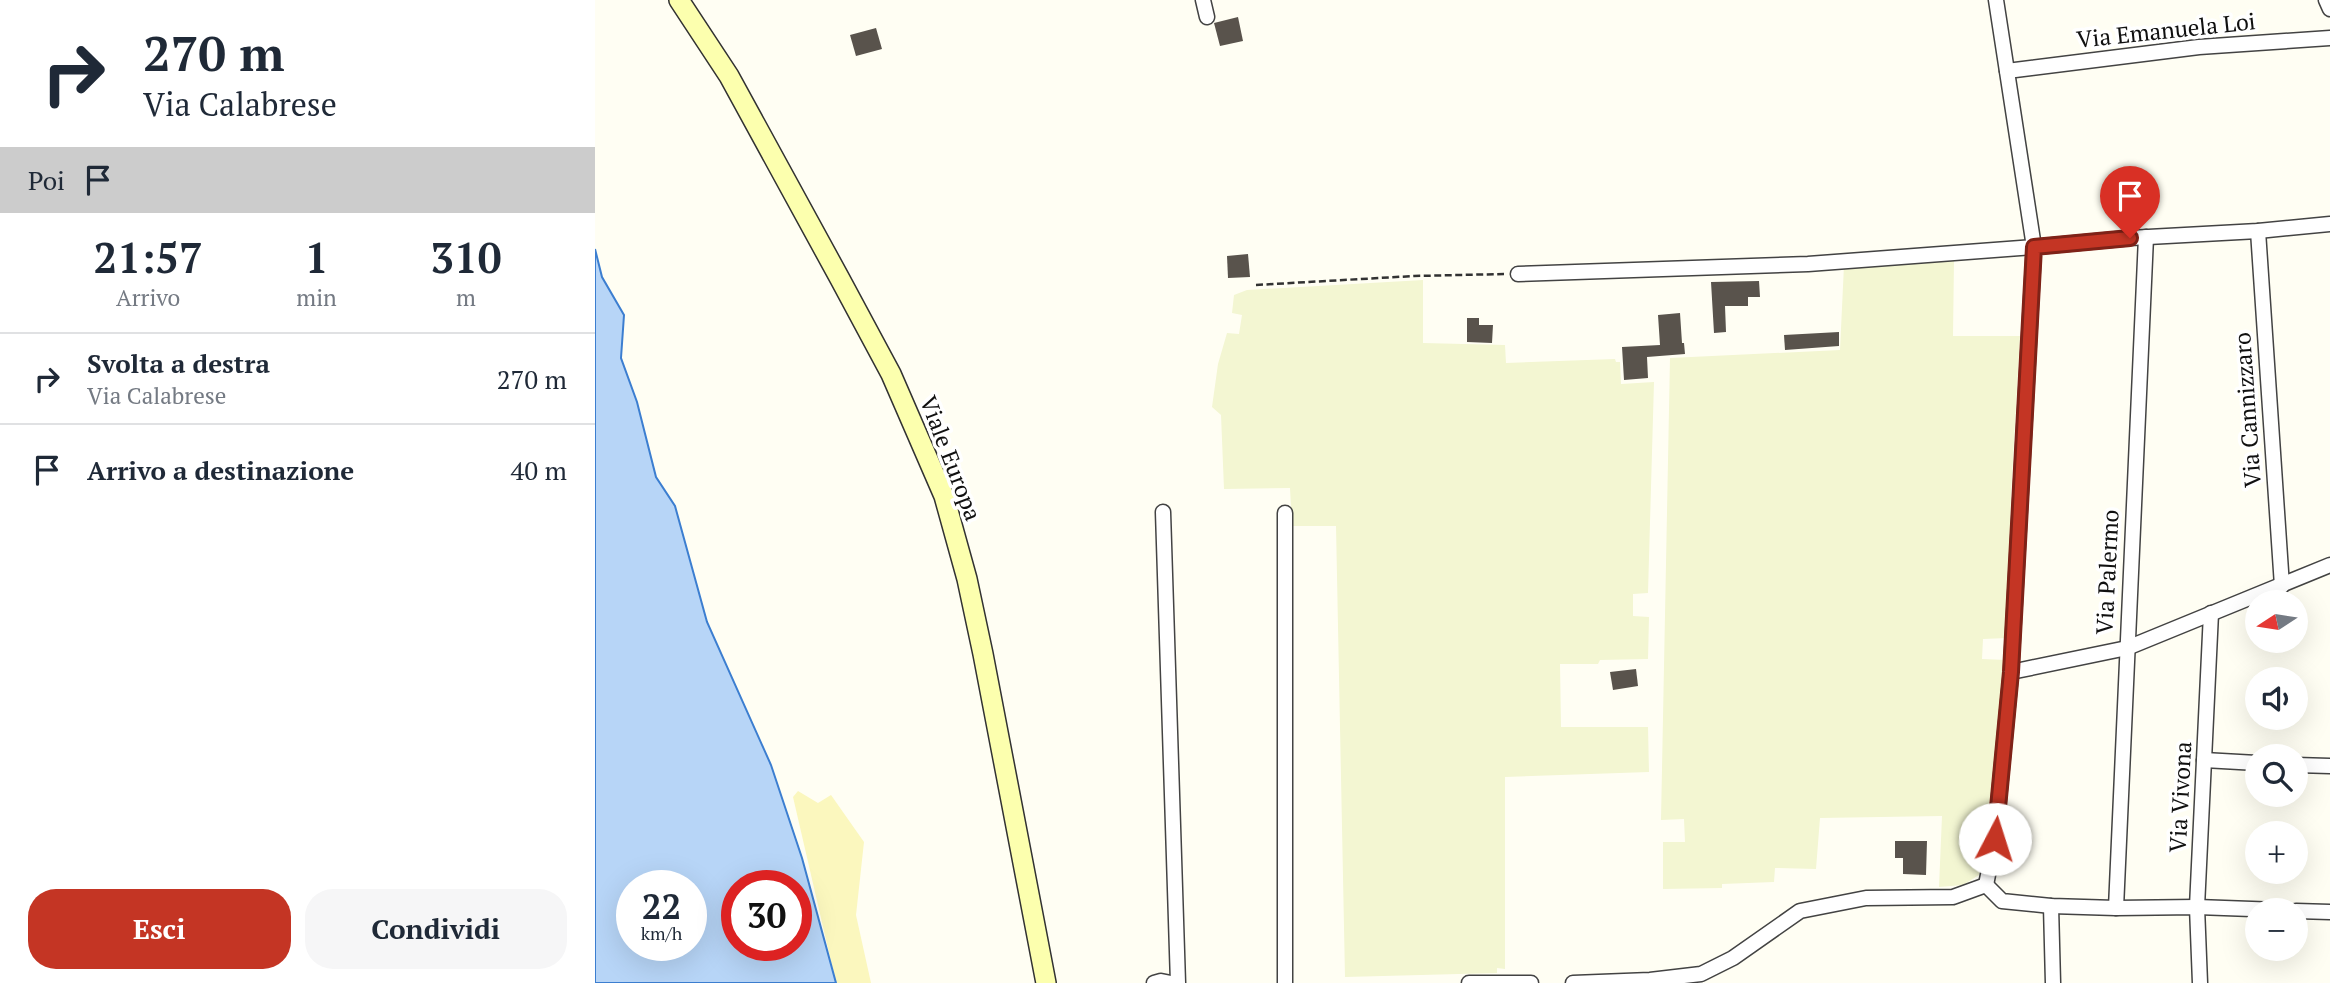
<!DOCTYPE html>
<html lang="it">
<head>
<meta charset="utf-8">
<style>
	:root { --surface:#fff; --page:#f6f6f7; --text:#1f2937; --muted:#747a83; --line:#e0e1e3; --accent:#c43524 }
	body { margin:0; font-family:"PT Serif",serif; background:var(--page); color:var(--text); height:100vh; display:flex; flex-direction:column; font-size:26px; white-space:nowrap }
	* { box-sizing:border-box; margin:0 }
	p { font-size:23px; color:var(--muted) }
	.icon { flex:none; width:38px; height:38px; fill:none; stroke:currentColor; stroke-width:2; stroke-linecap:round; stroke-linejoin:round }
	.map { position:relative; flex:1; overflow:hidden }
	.details { display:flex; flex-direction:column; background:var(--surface); width:595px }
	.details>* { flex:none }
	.hud { background:#fff; color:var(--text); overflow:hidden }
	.needle { width:46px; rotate:258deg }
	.fabs { position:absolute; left:1650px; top:590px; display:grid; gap:14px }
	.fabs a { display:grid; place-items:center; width:63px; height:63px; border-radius:50%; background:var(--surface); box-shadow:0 7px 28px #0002; font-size:35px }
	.speed { position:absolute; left:21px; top:870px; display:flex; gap:14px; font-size:35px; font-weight:700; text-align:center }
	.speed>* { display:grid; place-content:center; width:91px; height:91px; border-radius:50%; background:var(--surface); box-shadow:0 7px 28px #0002; line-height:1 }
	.speed small { font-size:18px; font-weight:400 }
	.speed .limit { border:10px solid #d22; background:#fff; color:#111 }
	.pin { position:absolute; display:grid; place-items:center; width:60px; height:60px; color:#fff; margin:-72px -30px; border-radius:50% 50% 50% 0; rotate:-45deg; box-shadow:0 0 7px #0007 }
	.pin .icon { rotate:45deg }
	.me { position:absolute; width:77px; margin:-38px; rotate:5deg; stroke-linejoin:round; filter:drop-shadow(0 0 5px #0008) }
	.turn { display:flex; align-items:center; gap:24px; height:147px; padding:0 28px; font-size:32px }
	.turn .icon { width:91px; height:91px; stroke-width:2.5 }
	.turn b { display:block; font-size:49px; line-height:60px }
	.then { display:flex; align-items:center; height:66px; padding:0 28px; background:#0003; gap:14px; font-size:26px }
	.eta { display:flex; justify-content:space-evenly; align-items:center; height:119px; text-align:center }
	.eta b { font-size:42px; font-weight:700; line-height:49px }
	.primary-button { display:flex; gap:14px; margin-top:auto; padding:14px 28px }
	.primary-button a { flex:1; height:80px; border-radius:28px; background:var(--accent); color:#fff; font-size:28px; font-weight:700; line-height:80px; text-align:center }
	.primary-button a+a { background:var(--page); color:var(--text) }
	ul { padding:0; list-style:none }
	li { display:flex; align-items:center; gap:21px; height:91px; padding:0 28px; border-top:2px solid var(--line) }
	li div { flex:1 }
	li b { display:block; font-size:26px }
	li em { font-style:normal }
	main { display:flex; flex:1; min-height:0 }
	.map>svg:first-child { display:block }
	.farmland { fill:#f3f6d2 }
	.sand { fill:#fbf7be }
	.water { fill:#b7d5f7; stroke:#3c7ed0; stroke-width:2; fill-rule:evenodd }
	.building { fill:#59534c }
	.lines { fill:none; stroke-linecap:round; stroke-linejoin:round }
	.street-casing { stroke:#434343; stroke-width:17 }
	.secondary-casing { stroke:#323232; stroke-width:22 }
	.path { stroke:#323232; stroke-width:2.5; stroke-dasharray:7 3.5; stroke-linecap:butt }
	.street { stroke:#fff; stroke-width:14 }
	.secondary { stroke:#fcffae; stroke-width:19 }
	.route-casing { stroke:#7f2217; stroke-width:18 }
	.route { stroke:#c43524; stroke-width:12 }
	.labels { text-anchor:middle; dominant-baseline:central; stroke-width:7; stroke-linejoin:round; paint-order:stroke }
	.street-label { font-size:23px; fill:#101010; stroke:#fff }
</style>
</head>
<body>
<main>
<section class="details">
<div class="hud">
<div class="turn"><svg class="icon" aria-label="right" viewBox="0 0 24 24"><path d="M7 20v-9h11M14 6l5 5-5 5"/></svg><div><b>270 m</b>Via Calabrese</div></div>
<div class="then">Poi<svg class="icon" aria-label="arrive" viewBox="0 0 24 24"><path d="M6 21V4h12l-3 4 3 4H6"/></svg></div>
</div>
<div class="eta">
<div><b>21:57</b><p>Arrivo</p></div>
<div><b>1</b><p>min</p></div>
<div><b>310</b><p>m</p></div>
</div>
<ul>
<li><svg class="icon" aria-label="right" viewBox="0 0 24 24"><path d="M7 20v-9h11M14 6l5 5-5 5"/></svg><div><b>Svolta a destra</b><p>Via Calabrese</p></div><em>270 m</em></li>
<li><svg class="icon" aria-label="arrive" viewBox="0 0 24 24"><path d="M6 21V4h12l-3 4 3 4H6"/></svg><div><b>Arrivo a destinazione</b></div><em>40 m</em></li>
</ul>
<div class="primary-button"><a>Esci</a><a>Condividi</a></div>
</section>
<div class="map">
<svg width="1735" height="983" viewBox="0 0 1735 983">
	<rect width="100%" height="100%" fill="#fffef3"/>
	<g class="farmland">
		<path d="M1359,260L1358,336H1425L1416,495L1412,638L1388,639L1387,659L1411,660L1392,850L1384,875L1368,885L1344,887L1347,816L1225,818L1221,869L1180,868L1179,882L1127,884V888L1068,889V842H1090L1089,819L1066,820L1075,358L1245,350L1249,265Z"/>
		<path d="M828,280V343L910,345L911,363L1020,359L1021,362H1025L1026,384L1059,382L1053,593L1038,594V616L1054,617L1053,659L1005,660L1003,664H965L966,727H1053L1054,772L910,777V969L902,968V973L750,977L741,526H697L695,488L629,489L626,415L617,407L623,364L632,333L644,334L647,315L637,313L639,295L652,290Z"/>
	</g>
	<path class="sand" d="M203,791L223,803L236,795L269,842L261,915L276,983H241L198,797Z"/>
	<path class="water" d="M0,249L7,277L29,315L26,358L42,402L61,477L80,506L112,622L176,765L207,858L241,983H0ZM37,886H96V945H37ZM142,886H201V945H142Z"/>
	<g class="building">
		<path d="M643,17L648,41L625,46L619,23Z"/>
		<path d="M281,28L287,49L261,56L255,35Z"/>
		<path d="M653,254L655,277L633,278L632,256Z"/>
		<path d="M1164,281L1165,297H1153V306H1130L1131,332L1119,333L1116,282Z"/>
		<path d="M1085,313L1087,343H1089L1090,354L1052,357L1053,378L1029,380L1027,347L1065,345L1063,315Z"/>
		<path d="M872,318H884V325H898L897,343L872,342Z"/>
		<path d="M1244,332V346L1190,350L1189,335Z"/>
		<path d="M1041,669L1043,686L1018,690L1015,672Z"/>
		<path d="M1300,841H1332L1331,875L1308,874V858H1300Z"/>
	</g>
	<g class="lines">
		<defs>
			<g id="street">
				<path d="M608,0L612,17"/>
				<path d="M1731,0L1735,9"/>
				<path d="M1412,71L1604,47L1735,38"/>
				<path d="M1663,231L1687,586"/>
				<path d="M923,274L1213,264L1439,247L1535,238L1663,231L1735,224"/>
				<path d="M568,512L583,983"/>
				<path d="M690,513V983"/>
				<path d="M1416,672L1532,648L1735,565"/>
				<path d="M1609,760L1662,763"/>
				<path d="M1701,765L1735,766"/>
				<path d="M1391,885L1400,839L1416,672L1439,247L1401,0"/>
				<path d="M1391,885L1407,901L1456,906L1521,908L1602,907L1684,910"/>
				<path d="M1456,906L1458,983"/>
				<path d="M1521,908L1551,237"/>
				<path d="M1701,911L1735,912"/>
				<path d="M559,983L566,981L576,983"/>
				<path d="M874,983H936"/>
				<path d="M978,983L1055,980L1106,974L1138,958L1205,911L1271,898L1358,897L1391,885"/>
				<path d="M1605,983L1602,907L1616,613"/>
			</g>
			<path id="secondary" d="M84,0L134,76L245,279L296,374L349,496L372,579L388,654L451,983"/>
		</defs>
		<use href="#street" class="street-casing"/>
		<use href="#secondary" class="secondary-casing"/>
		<path class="path" d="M661,285L819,276L909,274"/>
		<use href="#street" class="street"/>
		<use href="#secondary" class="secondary"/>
	</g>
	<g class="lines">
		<defs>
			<path id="route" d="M1400,839L1416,672L1439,247L1535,238"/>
		</defs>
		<use href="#route" class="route-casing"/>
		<use href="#route" class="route"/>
	</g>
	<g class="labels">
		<g class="street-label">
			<text transform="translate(1571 30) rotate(-6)">Via Emanuela Loi</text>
			<text transform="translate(1652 410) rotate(-94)">Via Cannizzaro</text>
			<text transform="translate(356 458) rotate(69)">Viale Europa</text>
			<text transform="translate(1512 572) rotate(-87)">Via Palermo</text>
			<text transform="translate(1585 797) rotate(-87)">Via Vivona</text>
		</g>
	</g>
</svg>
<div class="fabs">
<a><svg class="needle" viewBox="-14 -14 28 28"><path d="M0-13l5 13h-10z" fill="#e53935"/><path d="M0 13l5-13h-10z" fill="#747a83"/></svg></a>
<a><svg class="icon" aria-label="sound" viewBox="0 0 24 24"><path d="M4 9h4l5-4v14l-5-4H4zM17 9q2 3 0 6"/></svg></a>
<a><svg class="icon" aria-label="search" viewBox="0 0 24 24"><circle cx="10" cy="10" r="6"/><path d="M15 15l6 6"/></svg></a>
<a>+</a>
<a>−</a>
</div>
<div class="speed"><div>22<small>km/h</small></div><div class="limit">30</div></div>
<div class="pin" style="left:1535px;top:238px;background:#d93025"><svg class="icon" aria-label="arrive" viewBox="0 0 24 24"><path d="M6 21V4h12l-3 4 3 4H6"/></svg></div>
<svg class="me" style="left:1400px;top:839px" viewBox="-20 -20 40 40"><circle r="19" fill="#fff"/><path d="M0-13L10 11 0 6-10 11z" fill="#c43524"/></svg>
</div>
</main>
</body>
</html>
